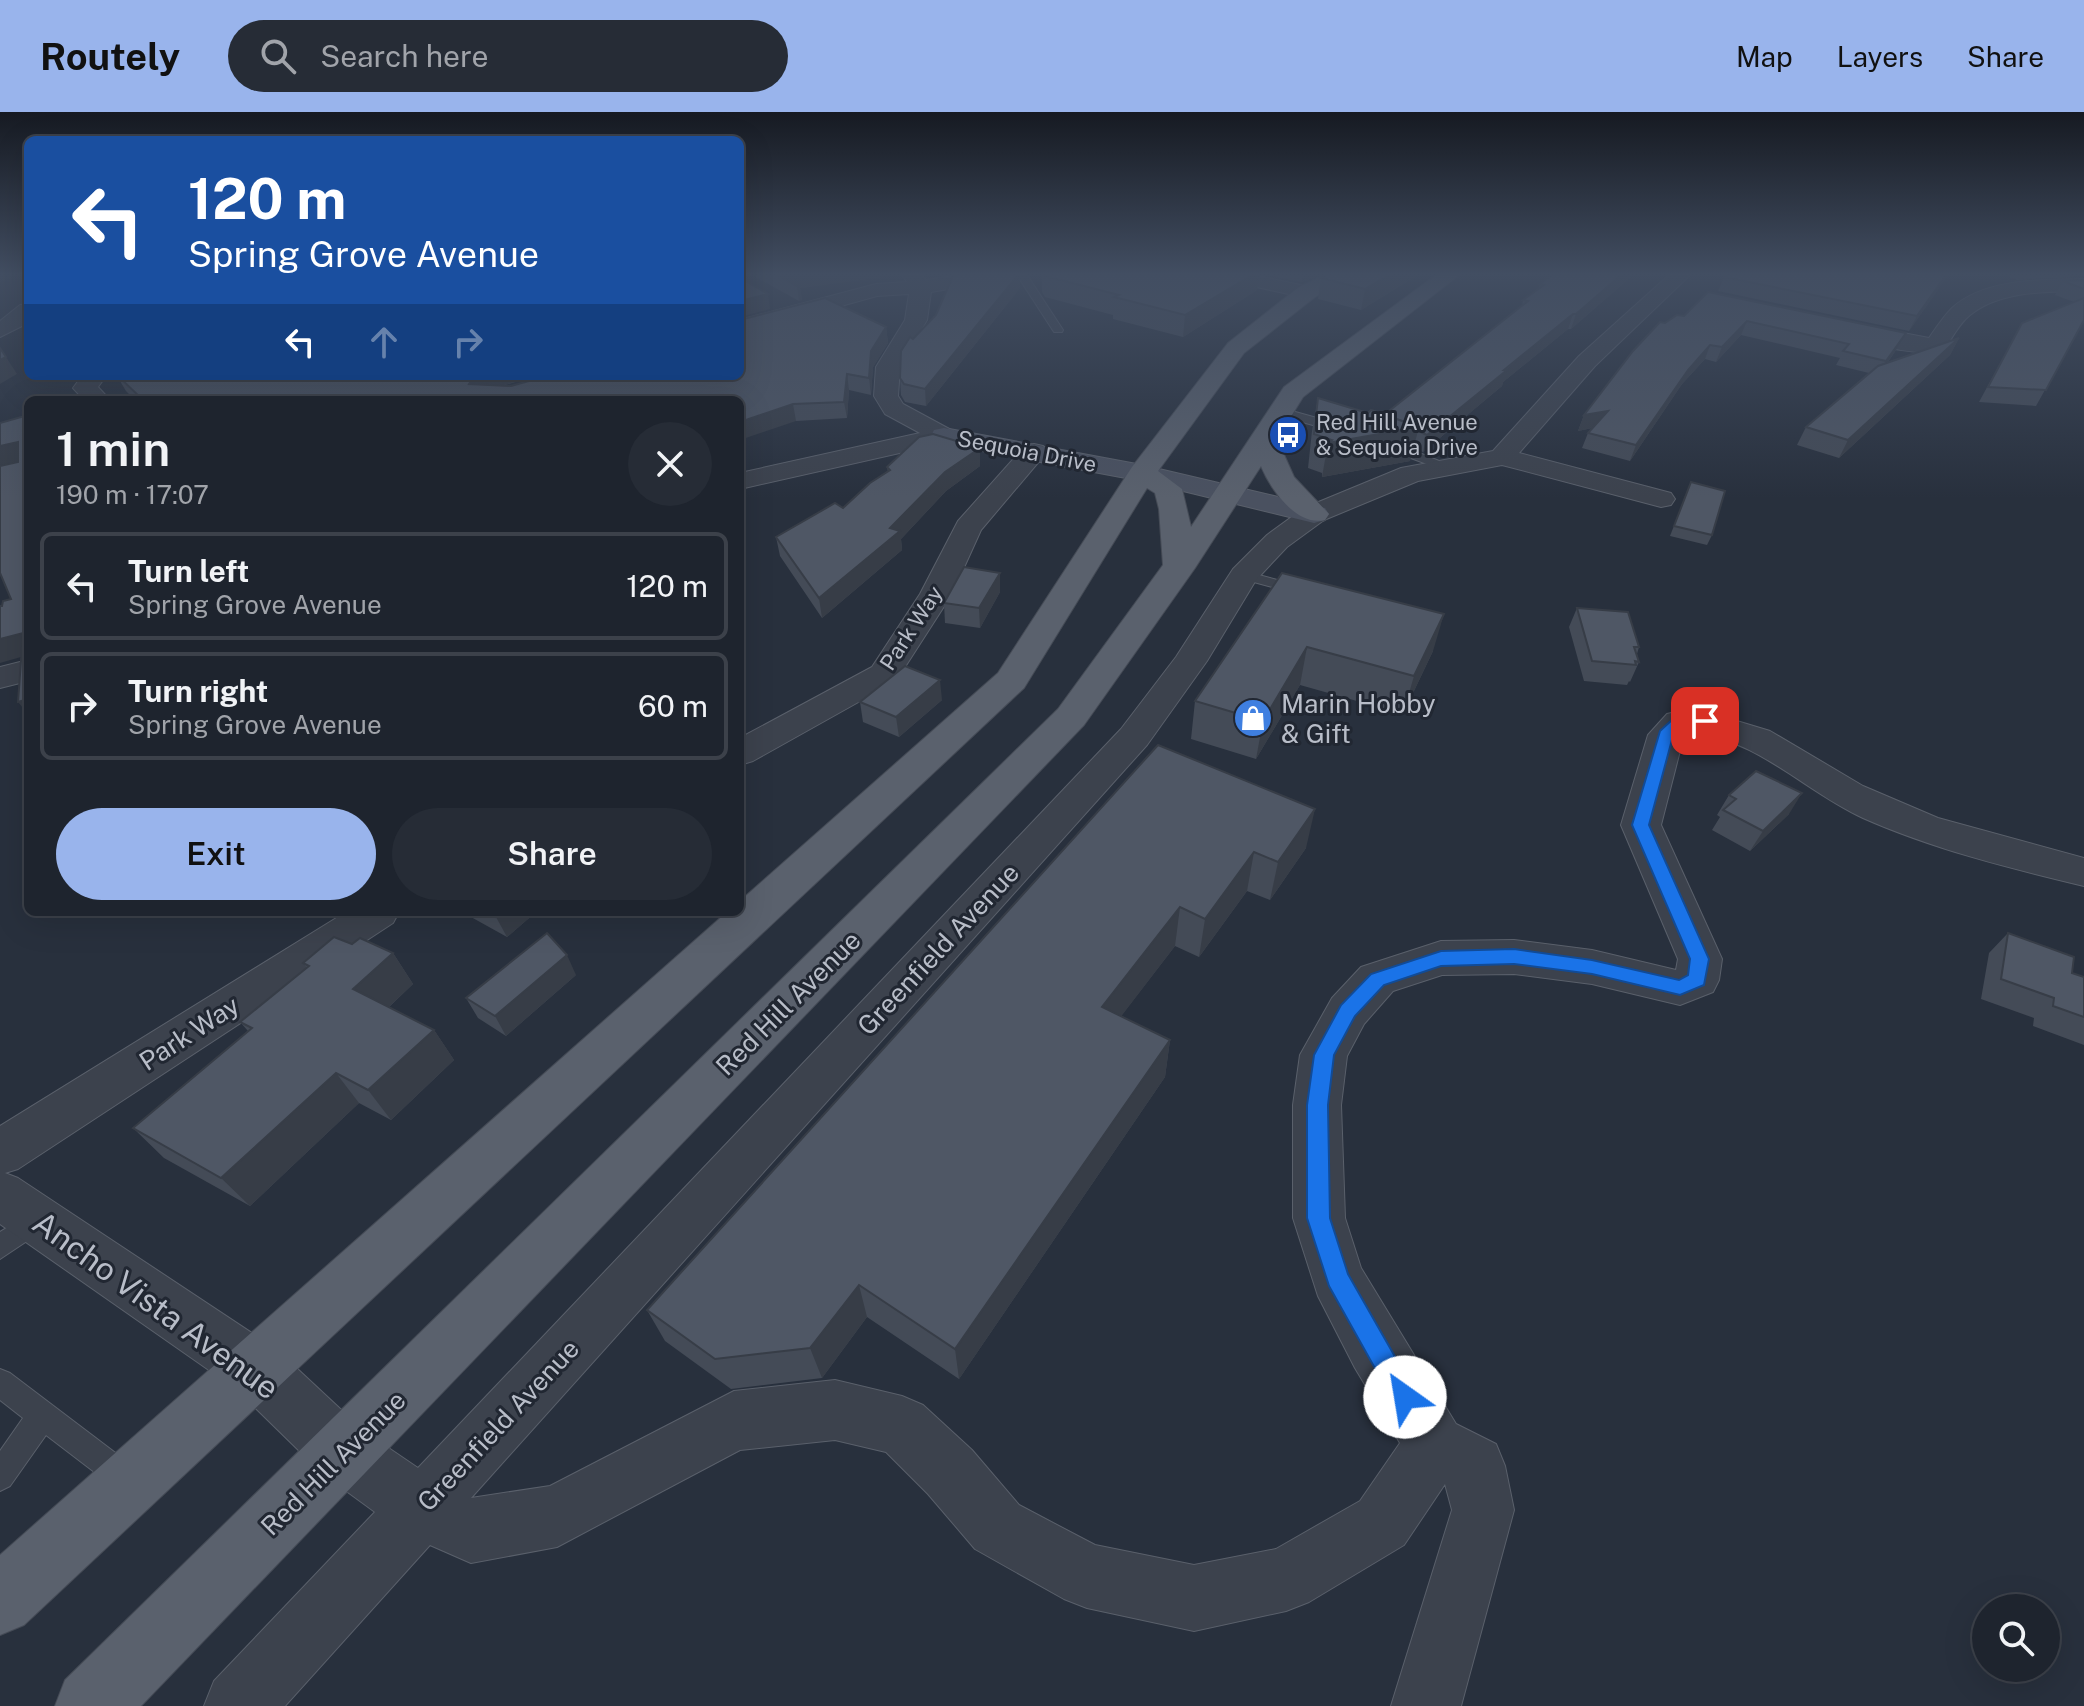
<!DOCTYPE html>
<html lang="en">
<head>
<meta charset="utf-8">
<style>
	:root { --surface:#1e242e; --page:#262c36; --text:#f1f3f6; --muted:#a1a4aa; --line:#3c414a; --accent:#99b4ec }
	body { margin:0; font-family:"Public Sans",sans-serif; background:var(--page); color:var(--text); height:100vh; display:flex; flex-direction:column; font-size:30px; white-space:nowrap }
	* { box-sizing:border-box; margin:0 }
	p { font-size:26px; color:var(--muted) }
	.icon { flex:none; width:44px; height:44px; fill:none; stroke:currentColor; stroke-width:2; stroke-linecap:round; stroke-linejoin:round }
	.map { position:relative; flex:1; overflow:hidden }
	.details { position:absolute; left:24px; top:284px; width:720px; height:520px; display:flex; flex-direction:column; background:var(--surface); border-radius:12px; box-shadow:0 8px 32px #0002,0 0 0 2px var(--line) }
	.details>* { flex:none }
	.hud { position:absolute; left:24px; top:24px; width:720px; height:244px; border-radius:12px; box-shadow:0 8px 32px #0002,0 0 0 2px var(--line); background:#1a4fa0; color:#fff; overflow:hidden }
	.fabs { position:absolute; left:1972px; top:1482px; display:grid; gap:16px }
	.fabs a { display:grid; place-items:center; width:88px; height:88px; border-radius:50%; background:var(--surface); box-shadow:0 8px 32px #0002,0 0 0 2px var(--line); font-size:40px }
	.pin { position:absolute; display:grid; place-items:center; width:68px; height:68px; color:#fff; margin:-34px; border-radius:16px; box-shadow:0 4px 12px #0006 }
	.me { position:absolute; width:88px; margin:-44px; rotate:328deg; stroke-linejoin:round; filter:drop-shadow(0 0 6px #0008) }
	.turn { display:flex; align-items:center; gap:28px; height:168px; padding:0 32px; font-size:36px }
	.turn .icon { width:104px; height:104px; stroke-width:2.5 }
	.turn b { display:block; font-size:56px; line-height:68px }
	.lanes { display:flex; align-items:center; height:76px; padding:0 32px; background:#0003; justify-content:center; gap:40px; direction:ltr }
	.lanes .off { opacity:.35 }
	.round { display:grid; place-items:center; flex:none; width:84px; height:84px; border-radius:42px; background:var(--page) }
	.headline { display:flex; align-items:center; justify-content:space-between; height:136px; padding:0 32px }
	h1 { font-size:48px; font-weight:600; line-height:60px }
	.primary-button { display:flex; gap:16px; margin-top:auto; padding:16px 32px }
	.primary-button a { flex:1; height:92px; border-radius:48px; background:var(--accent); color:#111; font-size:32px; font-weight:600; line-height:92px; text-align:center }
	.primary-button a+a { background:var(--page); color:var(--text) }
	ul { padding:0; list-style:none }
	li { display:flex; align-items:center; gap:24px; height:108px; margin:0 16px 12px; padding:0 16px; border:4px solid var(--line); border-radius:12px }
	li div { flex:1 }
	li b { display:block; font-size:30px }
	li em { font-style:normal }
	header { display:flex; align-items:center; gap:48px; box-sizing:border-box; height:112px; padding:0 40px; background:var(--accent); color:#111 }
	header strong { font-size:38px }
	nav { display:flex; gap:44px; margin-inline-start:auto; font-size:28px }
	.search { width:560px; height:72px; background:var(--page); display:flex; align-items:center; gap:20px; box-sizing:border-box; padding:0 28px; border-radius:44px; color:var(--muted); font-size:30px }
	.map>svg:first-child { display:block }
	.lines { fill:none; stroke-linecap:round; stroke-linejoin:round }
	.lane-casing { stroke:#5a606b; stroke-width:2 }
	.street-casing { stroke:#5a606b; stroke-width:2 }
	.secondary-casing { stroke:#5a606b; stroke-width:2 }
	.primary-casing { stroke:#454b56; stroke-width:2 }
	.lane { fill:#3c424d; fill-rule:evenodd }
	.street { fill:#3c424d; fill-rule:evenodd }
	.secondary { fill:#4a5160; fill-rule:evenodd }
	.primary { fill:#5a616d; fill-rule:evenodd }
	.wall { fill:#444b57 }
	.shaded-wall { fill:#373d47 }
	.building { fill:#4f5765; stroke:#373d47; stroke-width:2 }
	.route { fill:#1a73e8; stroke:#114b97; stroke-width:2 }
	.labels { text-anchor:middle; dominant-baseline:central; stroke-width:6; stroke-linejoin:round; paint-order:stroke }
	.far-poi-label { font-size:22px; fill:#b8bdc8; stroke:#212732; text-anchor:start }
	.far-street-label { font-size:22px; fill:#b8bdc8; stroke:#212732 }
	.poi-label { font-size:26px; fill:#b8bdc8; stroke:#212732; text-anchor:start }
	.street-label { font-size:26px; fill:#b8bdc8; stroke:#212732 }
	.near-street-label { font-size:32px; fill:#b8bdc8; stroke:#212732 }
</style>
</head>
<body>
<header>
<strong>Routely</strong>
<div class="search"><svg class="icon" aria-label="search" viewBox="0 0 24 24"><circle cx="10" cy="10" r="6"/><path d="M15 15l6 6"/></svg>Search here</div>
<nav><a>Map</a><a>Layers</a><a>Share</a></nav>
</header>
<div class="map">
<svg width="2084" height="1594" viewBox="0 0 2084 1594">
	<rect width="100%" height="100%" fill="#28303d"/>
	<g class="lines">
		<defs>
			<g id="lane">
				<path d="M1017,163H1027L1063,218L1062,220H1054Z"/>
				<path d="M1281,296L1342,313L1344,316L1338,320L1277,303V297Z"/>
				<path d="M1384,330H1392L1454,355L1443,358L1384,336Z"/>
				<path d="M1244,459L1307,476L1309,479L1302,483L1239,466L1237,463Z"/>
				<path d="M39,1096L48,1099L52,1107L48,1115L0,1147V1120Z"/>
				<path d="M0,1257L10,1261L134,1355L139,1365L134,1375L124,1380L114,1375L46,1323L10,1374L0,1379V1339L23,1306L0,1288Z"/>
			</g>
			<g id="street">
				<path d="M902,163H922L926,168L960,163H1006L996,169L931,180L927,208L900,255L898,284L903,292L953,319L957,324L953,329L740,377V361L920,321L885,302L874,284L876,255L905,208L909,182L877,184L740,222V208L876,172L907,170Z"/>
				<path d="M1217,163H1254L1314,176L1317,180L1307,186L1220,167Z"/>
				<path d="M1669,163H1690L1595,254L1519,341L1671,381L1675,387L1671,393L1661,395L1502,353L1418,369L1324,408L1287,435L1256,468L1207,549L1147,633L471,1386L550,1374L734,1279L835,1268L902,1284L923,1293L972,1338L1019,1393L1095,1433L1194,1453L1276,1437L1360,1389L1400,1331L1355,1256L1318,1184L1293,1106V993L1300,943L1332,886L1361,855L1441,829L1514,828L1592,838L1676,858L1678,847L1621,713L1648,623L1667,602L1680,599L1707,600L1770,619L1863,674L1938,706L2084,746V774C2009,756 1933,737 1863,706C1804,679 1756,625 1689,621L1683,627L1661,713L1722,847L1719,868L1713,880L1680,893L1592,872L1514,862L1442,863L1393,879L1364,912L1347,944L1341,993L1345,1106L1361,1156L1456,1312L1496,1332L1505,1354L1514,1398L1461,1594H1391L1452,1398L1445,1372L1404,1433L1309,1490L1286,1499L1194,1519L1087,1496L1064,1487L975,1437L928,1382L886,1340L835,1328L740,1338L557,1435L471,1451L430,1433L285,1594H204L214,1569L375,1400L323,1362L236,1277L0,1112V1014L346,800H399L393,811L18,1057L5,1061L18,1066L276,1237L365,1320L418,1356L1121,617L1176,545L1233,457L1267,423L1304,396L1401,356L1493,339L1579,244Z"/>
				<path d="M2084,167V179C2047,180 2001,178 1970,203C1959,212 1952,226 1944,238C1911,246 1870,230 1838,222L1835,217L1846,210L1929,226C1936,216 1943,205 1952,196C1985,166 2042,168 2084,167Z"/>
				<path d="M28,192V211L0,225V209L20,193Z"/>
				<path d="M82,264H106L98,275L110,288H84L73,276Z"/>
				<path d="M1034,332L1043,334L1047,340L981,418L952,482L896,569L753,649L740,653V626L872,555L920,482L958,409L1025,334Z"/>
				<path d="M28,548V569L0,576V555Z"/>
			</g>
			<path id="secondary" d="M944,316L1142,353L1325,396L1329,402L1325,408L1314,411L1142,369L934,330L931,324L934,318Z"/>
			<path id="primary" d="M1325,163H1352L1315,185L1244,241L1158,359L1182,377L1191,415L1284,275L1436,163H1459L1303,285L1277,327L1294,365L1329,402L1325,408C1297,415 1271,378 1261,354L1195,456L1084,613L141,1594H55L65,1568L1058,597L1163,453L1159,397L1155,381L1147,376L1024,576L24,1513L0,1523V1443L727,800H740V789L998,561L1132,355L1228,231L1299,175Z"/>
		</defs>
		<use href="#lane" class="lane-casing"/>
		<use href="#street" class="street-casing"/>
		<use href="#secondary" class="secondary-casing"/>
		<use href="#primary" class="primary-casing"/>
		<use href="#lane" class="lane"/>
		<use href="#street" class="street"/>
		<use href="#secondary" class="secondary"/>
		<use href="#primary" class="primary"/>
	</g>
	<g class="wall">
		<path d="M752,163H898L800,176L802,188L799,189Z"/>
		<path d="M1042,163H1259L1257,178L1183,225L1113,207V203L1045,185L1042,180Z"/>
		<path d="M1266,163H1319L1302,170Z"/>
		<path d="M1418,163L1361,198L1318,187L1321,166Z"/>
		<path d="M1633,163L1571,217H1568L1503,270L1502,274L1423,340L1413,336L1410,349L1322,365V361L1308,356L1312,319L1318,286L1368,301L1384,303L1522,194L1523,188L1538,178L1540,172Z"/>
		<path d="M1725,163H1948L1909,219L1718,179Z"/>
		<path d="M2004,163H2084V164L2017,168Z"/>
		<path d="M2084,168V208L2036,294L1979,290L2022,211L2074,190L2055,183L2063,169Z"/>
		<path d="M1020,176L926,294L905,290L901,283L900,266L913,227L936,203Z"/>
		<path d="M1684,204L1906,221L1898,235L1888,250L1959,226L1950,243L1839,346L1797,333L1806,315L1869,261L1836,253L1840,246L1741,223L1716,250L1705,247L1682,272L1630,349L1582,336L1588,321L1592,316L1578,319L1584,303L1665,211Z"/>
		<path d="M886,215L888,231L873,255L871,283L849,278L847,306L796,309L740,288H135L126,279L117,264H535L502,274H511Z"/>
		<path d="M980,336V354L946,379L901,427L902,438L822,506L780,444L776,425L843,396L888,360L887,355Z"/>
		<path d="M1691,370L1712,423L1707,433L1670,424Z"/>
		<path d="M1000,461V480L980,516L945,511L944,491Z"/>
		<path d="M1282,461L1433,539L1403,602L1300,573L1256,647L1191,627L1195,589Z"/>
		<path d="M1577,496L1639,535L1637,542L1639,550L1630,570L1629,569L1627,573L1584,569L1569,515Z"/>
		<path d="M942,588L899,625L863,610L860,590Z"/>
		<path d="M1158,633L1306,736L1270,788L1247,779L1199,845L1175,834L1121,904L1170,928L1165,965L959,1267L867,1205L822,1266L731,1277L665,1229L647,1198Z"/>
		<path d="M1729,683L1789,702L1750,739L1712,718L1720,705L1717,703Z"/>
		<path d="M462,800H536L507,825Z"/>
		<path d="M2008,821L2072,861L2084,865V933L2033,914L2034,906L1981,887L1989,841Z"/>
		<path d="M352,832L393,841L413,872L389,895L434,918L454,948L391,1008L359,991L250,1094L164,1046L133,1016L248,919L240,910L307,856L303,851Z"/>
		<path d="M576,863L506,924L478,906L466,886Z"/>
	</g>
	<g class="shaded-wall">
		<path d="M0,163H14L0,171Z"/>
		<path d="M785,163H898L800,176L802,188L799,189L797,174L779,164Z"/>
		<path d="M1018,163H1020V176L926,294L925,277Z"/>
		<path d="M1252,163H1259L1257,178L1183,225L1185,203Z"/>
		<path d="M1303,163H1319L1302,170Z"/>
		<path d="M1389,163H1418L1361,198L1365,177Z"/>
		<path d="M1621,163H1633L1571,217L1576,202Z"/>
		<path d="M1946,163H1948L1909,219L1917,204Z"/>
		<path d="M768,182L770,197L740,205V189Z"/>
		<path d="M1573,202L1568,217L1503,270L1502,274L1423,340L1427,323Z"/>
		<path d="M1747,209L1741,223L1716,250L1722,235Z"/>
		<path d="M886,215L888,231L873,255L871,283L869,266L871,239Z"/>
		<path d="M1906,221L1898,235L1879,263L1886,249Z"/>
		<path d="M1959,226L1950,243L1839,346L1848,328Z"/>
		<path d="M1710,233L1705,247L1682,272L1630,349L1636,333L1688,258Z"/>
		<path d="M6,245L17,262L0,272V248Z"/>
		<path d="M847,262L849,278L847,306L844,290Z"/>
		<path d="M474,264H535L480,280L469,272Z"/>
		<path d="M793,292L796,309L740,328V310Z"/>
		<path d="M1608,299L1603,314L1578,319L1584,303Z"/>
		<path d="M1419,315L1410,349L1322,365L1328,331Z"/>
		<path d="M18,330L28,348L0,355V334Z"/>
		<path d="M980,336V354L946,379L901,427L902,438L822,506L819,486L890,416L945,360Z"/>
		<path d="M1000,461V480L980,516L979,496Z"/>
		<path d="M1444,502L1433,539L1403,602L1414,564Z"/>
		<path d="M23,521L28,543L0,551V527Z"/>
		<path d="M1307,535L1300,573L1256,647L1263,609Z"/>
		<path d="M940,568L942,588L899,625L896,605Z"/>
		<path d="M28,587V602L18,590Z"/>
		<path d="M1802,681L1789,702L1750,739L1763,719Z"/>
		<path d="M1315,697L1306,736L1270,788L1278,750Z"/>
		<path d="M1254,740L1247,779L1199,845L1205,807Z"/>
		<path d="M1180,795L1175,834L1100,932L1102,895Z"/>
		<path d="M502,800H536L507,825L496,805Z"/>
		<path d="M393,841L413,872L375,908L353,877Z"/>
		<path d="M567,843L576,863L506,924L495,904Z"/>
		<path d="M434,918L454,948L391,1008L368,978Z"/>
		<path d="M1170,928L1165,965L959,1267L955,1237Z"/>
		<path d="M336,961L359,991L250,1094L221,1066Z"/>
		<path d="M859,1173L867,1205L822,1266L810,1236Z"/>
	</g>
	<g class="building">
		<path d="M777,163H785H779L800,173L797,174Z"/>
		<path d="M959,163H1018L925,277L904,272L900,266L901,239L910,225L913,227L936,203L953,164Z"/>
		<path d="M1044,163H1252L1185,203L1114,185L1119,183L1045,164Z"/>
		<path d="M1327,163H1389L1365,177L1321,166Z"/>
		<path d="M1552,163H1621L1576,202H1573L1504,258H1507L1427,323L1418,319L1419,315L1384,303L1528,189L1523,188L1544,173L1540,172Z"/>
		<path d="M1725,163H1946L1917,204L1724,165Z"/>
		<path d="M740,166L768,182L740,189Z"/>
		<path d="M2084,168V177L2063,169Z"/>
		<path d="M1708,180L1906,221L1886,249L1843,239L1849,232L1747,209L1722,235L1710,233L1688,258L1636,333L1588,321L1608,299L1584,303L1633,239L1660,210L1665,211L1677,203L1684,204Z"/>
		<path d="M825,186L886,215L871,239L869,266L847,262L844,290L793,292L740,310V288H143L118,264H474L469,272L511,274L547,264H740V208Z"/>
		<path d="M2084,186V208L2046,278L1988,275L2022,211Z"/>
		<path d="M1959,226L1848,328L1806,315L1878,254Z"/>
		<path d="M0,236L6,245L0,248Z"/>
		<path d="M1318,286L1368,301L1371,298L1419,315L1328,331L1332,328L1314,322Z"/>
		<path d="M28,303V587L18,590L23,521L0,527V494H2L3,489L11,487L0,461V354L18,350V330L0,334V311Z"/>
		<path d="M933,322L980,336L945,360L890,416L900,419L819,486L776,425L835,391L843,396L870,371L890,358L887,355L919,325Z"/>
		<path d="M1691,370L1725,379L1712,423L1674,414Z"/>
		<path d="M964,455L1000,461L979,496L944,491Z"/>
		<path d="M1282,461L1444,502L1414,564L1307,535L1263,609L1195,589Z"/>
		<path d="M1577,496L1628,500L1639,535H1634L1639,550L1635,549L1636,553L1592,549Z"/>
		<path d="M905,554L940,568L896,605L860,590Z"/>
		<path d="M1158,633L1315,697L1278,750L1254,740L1205,807L1180,795L1102,895L1170,928L955,1237L859,1173L810,1236L715,1247L647,1198Z"/>
		<path d="M1756,659L1802,681L1763,719L1723,698L1736,687L1729,683Z"/>
		<path d="M488,800H502L496,805Z"/>
		<path d="M547,821L567,843L495,904L466,886Z"/>
		<path d="M2008,821L2074,845L2072,861L2084,865V905L2053,894L2054,886L2001,867Z"/>
		<path d="M334,825L352,832L360,826L393,841L353,877L434,918L368,978L336,961L221,1066L133,1016L252,916L240,910L309,854L303,851Z"/>
	</g>
	<linearGradient id="sky" x2="0" y2="1"><stop stop-color="#161a22"/><stop offset="0.42" stop-color="#424e62"/><stop offset="1" stop-color="#424e62" stop-opacity="0"/></linearGradient>
	<rect width="2084" height="386" fill="url(#sky)"/>
	<path class="route" d="M1705,604L1712,609L1710,612L1684,614L1673,624L1649,713L1709,847L1704,873L1680,883L1592,862L1514,852L1441,854L1384,873L1355,904L1334,943L1328,993L1330,1106L1348,1162L1418,1285L1414,1294L1405,1297L1396,1294L1329,1174L1307,1106V993L1314,943L1341,893L1371,862L1441,839L1514,837L1592,848L1679,868L1688,863L1690,847L1632,713L1660,619L1674,606Z"/>
	<defs>
		<symbol id="bus-disc" viewBox="-11 -11 22 22"><circle r="9.5" fill="#1a4fb4" stroke="#212732"/><path d="M-5-6H5V4H4V6H2V4H-2V6H-4V4H-5ZM-3.5-4V0h7V-4ZM-3.5 1.2v1.5H-2V1.2ZM2 1.2v1.5H3.5V1.2Z" fill="#fff"/></symbol>
		<symbol id="shop-disc" viewBox="-11 -11 22 22"><circle r="9.5" fill="#3f7fe0" stroke="#212732"/><path d="M-5-2.5h2.3a2.7 3.5 0 0 1 5.4 0H5L5.5 6h-11ZM-1.5-2.5h3a1.5 2.3 0 0 0-3 0Z" fill="#fff"/></symbol>
	</defs>
	<g fill-rule="evenodd">
		<use href="#bus-disc" x="1266" y="301" width="44" height="44"/>
		<use href="#shop-disc" x="1231" y="584" width="44" height="44"/>
	</g>
	<g class="labels">
		<g class="far-poi-label">
			<text x="1316" y="310">Red Hill Avenue<tspan x="1316" dy="25">&amp; Sequoia Drive</tspan></text>
		</g>
		<g class="far-street-label">
			<text transform="translate(1027 339) rotate(11)">Sequoia Drive</text>
			<text transform="translate(911 516) rotate(-57)">Park Way</text>
		</g>
		<g class="poi-label">
			<text x="1281" y="591">Marin Hobby<tspan x="1281" dy="30">&amp; Gift</tspan></text>
		</g>
		<g class="street-label">
			<text transform="translate(938 837) rotate(-47)">Greenfield Avenue</text>
			<text transform="translate(788 891) rotate(-45)">Red Hill Avenue</text>
			<text transform="translate(189 921) rotate(-33)">Park Way</text>
			<text transform="translate(498 1313) rotate(-47)">Greenfield Avenue</text>
			<text transform="translate(333 1351) rotate(-45)">Red Hill Avenue</text>
		</g>
		<g class="near-street-label">
			<text transform="translate(156 1193) rotate(36)">Ancho Vista Avenue</text>
		</g>
	</g>
</svg>
<div class="fabs">
<a><svg class="icon" aria-label="search" viewBox="0 0 24 24"><circle cx="10" cy="10" r="6"/><path d="M15 15l6 6"/></svg></a>
</div>
<div class="pin" style="left:1705px;top:609px;background:#d93025"><svg class="icon" aria-label="arrive" viewBox="0 0 24 24"><path d="M6 21V4h12l-3 4 3 4H6"/></svg></div>
<svg class="me" style="left:1405px;top:1285px" viewBox="-20 -20 40 40"><circle r="19" fill="#fff"/><path d="M0-13L10 11 0 6-10 11z" fill="#1a73e8"/></svg>
<div class="hud">
<div class="turn"><svg class="icon" aria-label="left" viewBox="0 0 24 24"><path d="M17 20v-9H6M10 6l-5 5 5 5"/></svg><div><b>120 m</b>Spring Grove Avenue</div></div>
<div class="lanes"><svg class="icon" aria-label="left" viewBox="0 0 24 24"><path d="M17 20v-9H6M10 6l-5 5 5 5"/></svg><svg class="icon off" aria-label="ahead" viewBox="0 0 24 24"><path d="M12 20V5M6 11l6-6 6 6"/></svg><svg class="icon off" aria-label="right" viewBox="0 0 24 24"><path d="M7 20v-9h11M14 6l5 5-5 5"/></svg></div>
</div>
<section class="details">
<div class="headline"><div><h1>1 min</h1><p>190 m · 17:07</p></div><a class="round"><svg class="icon" aria-label="close" viewBox="0 0 24 24"><path d="M6 6l12 12M18 6L6 18"/></svg></a></div>
<ul>
<li><svg class="icon" aria-label="left" viewBox="0 0 24 24"><path d="M17 20v-9H6M10 6l-5 5 5 5"/></svg><div><b>Turn left</b><p>Spring Grove Avenue</p></div><em>120 m</em></li>
<li><svg class="icon" aria-label="right" viewBox="0 0 24 24"><path d="M7 20v-9h11M14 6l5 5-5 5"/></svg><div><b>Turn right</b><p>Spring Grove Avenue</p></div><em>60 m</em></li>
</ul>
<div class="primary-button"><a>Exit</a><a>Share</a></div>
</section>
</div>
</body>
</html>
